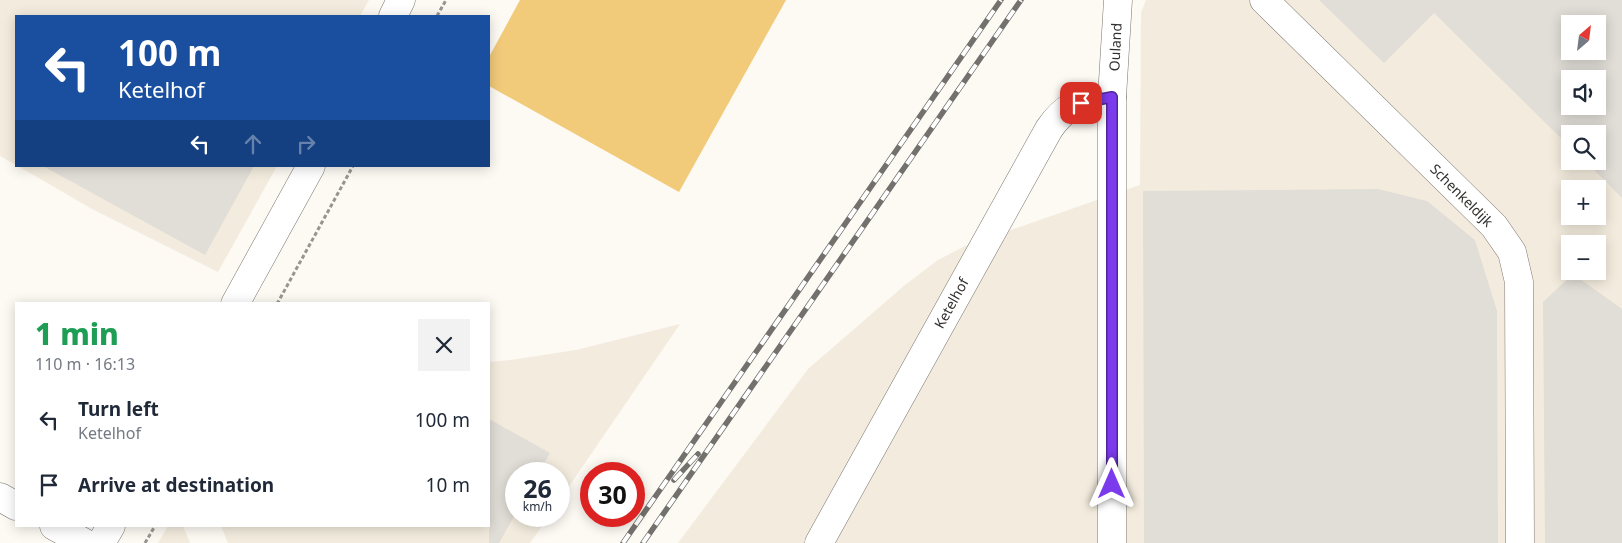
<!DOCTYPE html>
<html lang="en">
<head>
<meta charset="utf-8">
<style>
	:root { --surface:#fff; --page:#f2f2f3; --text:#1f2937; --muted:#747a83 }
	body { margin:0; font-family:"Noto Sans",sans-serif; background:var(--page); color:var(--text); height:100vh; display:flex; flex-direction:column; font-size:19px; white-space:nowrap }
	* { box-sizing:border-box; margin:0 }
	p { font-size:16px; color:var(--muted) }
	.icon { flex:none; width:28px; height:28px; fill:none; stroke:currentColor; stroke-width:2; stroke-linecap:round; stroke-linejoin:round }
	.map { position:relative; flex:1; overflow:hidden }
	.details { position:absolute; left:15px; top:302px; width:475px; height:225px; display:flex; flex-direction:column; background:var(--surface); border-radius:0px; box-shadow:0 2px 12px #0003 }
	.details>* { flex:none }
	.guide { position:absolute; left:15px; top:15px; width:475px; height:152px; border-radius:0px; box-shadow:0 2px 12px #0003; background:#1a4fa0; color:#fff; overflow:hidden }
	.needle { width:32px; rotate:28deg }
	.fabs { position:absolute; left:1561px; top:15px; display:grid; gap:10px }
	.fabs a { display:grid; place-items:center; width:45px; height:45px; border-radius:0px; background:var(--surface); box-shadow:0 2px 12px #0003; font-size:25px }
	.speed { position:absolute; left:505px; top:462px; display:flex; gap:10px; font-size:25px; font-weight:700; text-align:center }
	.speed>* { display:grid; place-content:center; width:65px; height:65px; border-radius:50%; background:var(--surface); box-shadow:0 2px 12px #0003; line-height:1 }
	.speed small { font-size:12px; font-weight:400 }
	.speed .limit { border:8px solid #d22; background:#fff; color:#111 }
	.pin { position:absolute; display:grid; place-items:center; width:42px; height:42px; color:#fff; margin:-21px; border-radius:10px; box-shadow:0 2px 8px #0006 }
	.me { position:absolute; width:55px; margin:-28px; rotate:0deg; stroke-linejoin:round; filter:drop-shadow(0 0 4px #0008) }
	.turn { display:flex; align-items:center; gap:18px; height:105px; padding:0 20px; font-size:22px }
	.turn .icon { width:65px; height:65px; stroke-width:2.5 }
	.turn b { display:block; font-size:35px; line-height:42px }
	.lanes { display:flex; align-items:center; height:48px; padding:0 20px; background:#0003; justify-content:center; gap:25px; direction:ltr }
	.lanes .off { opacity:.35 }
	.round { display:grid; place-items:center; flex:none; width:52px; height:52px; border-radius:0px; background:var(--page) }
	.headline { display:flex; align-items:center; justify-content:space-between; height:85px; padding:0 20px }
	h1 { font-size:30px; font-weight:800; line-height:38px; color:#1e9e55 }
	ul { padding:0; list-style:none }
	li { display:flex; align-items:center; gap:15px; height:65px; padding:0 20px }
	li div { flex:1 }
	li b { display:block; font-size:19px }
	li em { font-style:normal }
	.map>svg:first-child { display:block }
	.built { fill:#f3ecde; fill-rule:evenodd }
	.green { fill:#f1ca7a }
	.building { fill:#e1ddd7; fill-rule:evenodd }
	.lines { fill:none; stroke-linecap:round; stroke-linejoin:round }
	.minor-casing { stroke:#7a7771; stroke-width:29 }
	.major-casing { stroke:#7a7771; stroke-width:29 }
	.path { stroke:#989591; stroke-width:3; stroke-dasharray:4 2.5; stroke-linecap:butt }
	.minor { stroke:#fff; stroke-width:28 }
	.major { stroke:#fff; stroke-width:28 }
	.rail-casing { stroke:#73716d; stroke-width:5.5 }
	.rail { stroke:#fff; stroke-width:4; stroke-dasharray:11; stroke-linecap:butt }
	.route-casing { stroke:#51269a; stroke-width:12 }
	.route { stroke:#7c3aed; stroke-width:9 }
	.labels { text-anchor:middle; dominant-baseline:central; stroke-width:5; stroke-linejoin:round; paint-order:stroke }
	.street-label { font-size:14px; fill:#33312f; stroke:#fff }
</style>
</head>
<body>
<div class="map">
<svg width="1622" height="543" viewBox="0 0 1622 543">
	<rect width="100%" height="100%" fill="#fdf9f3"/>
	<g class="built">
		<path d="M0,0H369L360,16H16V165L0,156Z"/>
		<path d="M1146,0H1622V543H678L808,369L905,285L938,260L965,246L1140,185L1141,13ZM1570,24H1598V51H1570ZM1570,79H1598V106H1570ZM1570,134H1598V161H1570ZM1570,189H1598V216H1570ZM1570,244H1598V271H1570Z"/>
		<path d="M18,166H277L218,272L92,209Z"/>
		<path d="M680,324L559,501V474H516V516H549L530,543H228L221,526H489V362L511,360L576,350Z"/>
		<path d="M168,526H183L190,543H158Z"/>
	</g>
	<path class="green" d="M520,0H786L679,192L489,86V57Z"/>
	<g class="building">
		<path d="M1319,0H1622V198L1585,161H1598V134H1570V147L1434,13L1384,63ZM1570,24H1598V51H1570ZM1570,79H1598V106H1570Z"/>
		<path d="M43,166H254L205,255Z"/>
		<path d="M1378,189L1427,201L1475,240L1497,311L1498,543H1144L1143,191Z"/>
		<path d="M1573,274L1622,309V543H1545L1543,302Z"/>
		<path d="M489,419L550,453L538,474H516V513L499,543H489Z"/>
	</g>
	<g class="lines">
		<defs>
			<g id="minor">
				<path d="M1264,0L1494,226L1512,252L1519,282L1520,543"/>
				<path d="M0,497L16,506"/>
				<path d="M54,526L85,543"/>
				<path d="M819,543L1049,129C1068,101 1081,103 1112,97"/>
				<path d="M1112,543V97L1118,0"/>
			</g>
			<g id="major">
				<path d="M393,16L401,0"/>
				<path d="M235,304L311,166"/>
				<path d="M101,543L111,526"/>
			</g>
		</defs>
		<use href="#minor" class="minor-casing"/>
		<use href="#major" class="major-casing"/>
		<g class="path">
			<path d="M437,16L446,0"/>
			<path d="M277,304L353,166"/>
			<path d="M145,543L155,526"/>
		</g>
		<use href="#minor" class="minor"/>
		<use href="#major" class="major"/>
		<defs>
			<g id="rail">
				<path d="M674,480L698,454"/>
				<path d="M623,543L1001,0"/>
				<path d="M643,543L1021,0"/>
			</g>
		</defs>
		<use href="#rail" class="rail-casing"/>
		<use href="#rail" class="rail"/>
	</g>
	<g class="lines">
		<defs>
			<path id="route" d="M1081,103L1112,97V484"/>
		</defs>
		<use href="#route" class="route-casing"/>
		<use href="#route" class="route"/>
	</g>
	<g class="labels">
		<g class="street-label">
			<text transform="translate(1115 47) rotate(-87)">Ouland</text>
			<text transform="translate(1462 195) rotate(45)">Schenkeldijk</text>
			<text transform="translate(951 303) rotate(-61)">Ketelhof</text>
		</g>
	</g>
</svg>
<div class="fabs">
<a><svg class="needle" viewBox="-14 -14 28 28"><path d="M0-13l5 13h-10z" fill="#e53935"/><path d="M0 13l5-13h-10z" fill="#747a83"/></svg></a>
<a><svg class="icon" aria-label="sound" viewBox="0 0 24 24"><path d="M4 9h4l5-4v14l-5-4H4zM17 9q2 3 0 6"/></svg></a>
<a><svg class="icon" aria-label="search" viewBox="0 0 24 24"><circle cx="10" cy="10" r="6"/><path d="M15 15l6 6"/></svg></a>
<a>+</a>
<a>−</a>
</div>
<div class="speed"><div>26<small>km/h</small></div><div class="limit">30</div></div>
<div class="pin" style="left:1081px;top:103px;background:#d93025"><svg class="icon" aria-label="arrive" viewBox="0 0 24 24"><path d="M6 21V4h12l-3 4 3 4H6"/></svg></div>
<svg class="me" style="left:1112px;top:484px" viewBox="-20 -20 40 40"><path d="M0-17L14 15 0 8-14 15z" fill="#7c3aed" stroke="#fff" stroke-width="4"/></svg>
<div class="guide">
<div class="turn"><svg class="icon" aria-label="left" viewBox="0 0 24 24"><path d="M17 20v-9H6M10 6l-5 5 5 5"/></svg><div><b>100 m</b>Ketelhof</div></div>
<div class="lanes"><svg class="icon" aria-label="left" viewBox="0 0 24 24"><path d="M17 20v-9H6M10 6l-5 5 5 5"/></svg><svg class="icon off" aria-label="ahead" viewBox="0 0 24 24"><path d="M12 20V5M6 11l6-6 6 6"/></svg><svg class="icon off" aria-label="right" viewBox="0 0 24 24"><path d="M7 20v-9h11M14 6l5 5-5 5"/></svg></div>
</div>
<section class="details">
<div class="headline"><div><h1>1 min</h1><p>110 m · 16:13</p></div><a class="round"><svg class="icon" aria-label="close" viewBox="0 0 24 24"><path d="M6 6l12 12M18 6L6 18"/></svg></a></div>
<ul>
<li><svg class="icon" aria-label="left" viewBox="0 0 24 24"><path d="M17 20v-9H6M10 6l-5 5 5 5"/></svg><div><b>Turn left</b><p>Ketelhof</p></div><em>100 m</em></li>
<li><svg class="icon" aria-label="arrive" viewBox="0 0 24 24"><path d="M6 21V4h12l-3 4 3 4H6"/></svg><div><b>Arrive at destination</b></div><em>10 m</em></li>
</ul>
</section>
</div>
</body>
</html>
